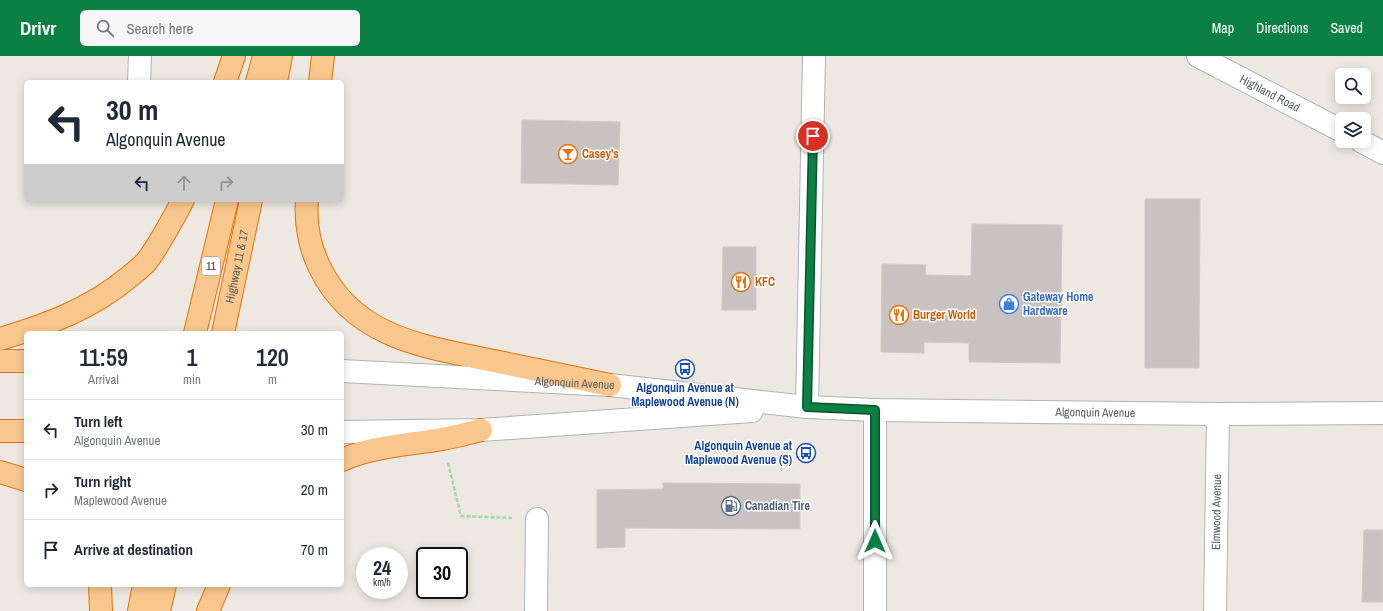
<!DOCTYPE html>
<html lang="en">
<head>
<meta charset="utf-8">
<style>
	:root { --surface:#fff; --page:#f6f6f7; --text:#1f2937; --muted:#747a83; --line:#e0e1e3; --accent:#0b8043 }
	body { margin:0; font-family:"Archivo Narrow",sans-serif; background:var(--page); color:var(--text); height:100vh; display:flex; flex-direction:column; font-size:15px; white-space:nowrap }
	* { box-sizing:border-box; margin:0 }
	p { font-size:13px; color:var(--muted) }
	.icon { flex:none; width:22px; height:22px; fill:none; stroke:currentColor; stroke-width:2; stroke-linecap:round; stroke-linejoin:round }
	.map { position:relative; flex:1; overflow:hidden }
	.side { position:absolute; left:24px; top:275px; width:320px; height:256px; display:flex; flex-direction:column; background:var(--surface); border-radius:6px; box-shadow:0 2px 10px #0003 }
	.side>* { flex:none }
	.banner { position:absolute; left:24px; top:24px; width:320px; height:122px; border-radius:6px; box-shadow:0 2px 10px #0003; background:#fff; color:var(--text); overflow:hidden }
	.fabs { position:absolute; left:1335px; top:12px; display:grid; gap:8px }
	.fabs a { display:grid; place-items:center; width:36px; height:36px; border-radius:6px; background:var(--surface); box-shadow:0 2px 10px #0003; font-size:20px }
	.speed { position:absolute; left:356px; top:491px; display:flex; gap:8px; font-size:20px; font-weight:700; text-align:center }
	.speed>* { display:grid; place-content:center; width:52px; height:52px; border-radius:50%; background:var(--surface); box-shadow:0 2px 10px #0003; line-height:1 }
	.speed small { font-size:10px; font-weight:400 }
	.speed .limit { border:2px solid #111; border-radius:6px; background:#fff; color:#111 }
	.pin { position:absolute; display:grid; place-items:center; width:34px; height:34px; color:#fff; margin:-17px; border:2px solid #fff; border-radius:50%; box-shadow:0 1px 4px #0007 }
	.me { position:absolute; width:44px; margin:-22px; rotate:0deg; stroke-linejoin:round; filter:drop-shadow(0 0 3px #0008) }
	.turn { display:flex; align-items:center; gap:14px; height:84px; padding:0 16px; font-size:18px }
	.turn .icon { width:52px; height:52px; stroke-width:2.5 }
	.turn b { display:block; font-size:28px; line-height:34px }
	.lanes { display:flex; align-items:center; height:38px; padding:0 16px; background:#0003; justify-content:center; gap:20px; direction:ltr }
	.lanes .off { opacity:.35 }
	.eta { display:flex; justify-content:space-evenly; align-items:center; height:68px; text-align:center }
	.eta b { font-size:24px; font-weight:600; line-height:28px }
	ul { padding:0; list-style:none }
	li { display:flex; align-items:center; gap:12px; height:60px; padding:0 16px; border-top:1px solid var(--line) }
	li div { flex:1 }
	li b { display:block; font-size:15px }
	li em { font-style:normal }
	header { display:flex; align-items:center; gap:24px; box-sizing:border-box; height:56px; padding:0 20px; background:var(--accent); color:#fff }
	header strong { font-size:19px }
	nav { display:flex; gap:22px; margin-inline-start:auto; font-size:14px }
	.search { width:280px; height:36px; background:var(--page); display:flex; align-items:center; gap:10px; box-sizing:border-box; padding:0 14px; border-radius:6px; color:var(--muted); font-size:15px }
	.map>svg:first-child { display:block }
	.building { fill:#c8c3c0; stroke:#d1c9c1 }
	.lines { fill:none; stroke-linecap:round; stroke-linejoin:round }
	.street-casing { stroke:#b0b4b7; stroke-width:24 }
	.secondary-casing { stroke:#afb4b7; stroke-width:24 }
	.highway-casing { stroke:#e5730a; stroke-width:24 }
	.path { stroke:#a3d5a6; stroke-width:2.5; stroke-dasharray:4 2; stroke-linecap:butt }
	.street { stroke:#fff; stroke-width:22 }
	.secondary { stroke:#fff; stroke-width:22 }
	.highway { stroke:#f8c78e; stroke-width:22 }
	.route-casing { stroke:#07532c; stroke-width:10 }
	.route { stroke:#0b8043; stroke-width:7 }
	.labels { text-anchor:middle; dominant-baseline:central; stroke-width:3; stroke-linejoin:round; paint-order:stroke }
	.shield { fill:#fff; stroke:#8c9091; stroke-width:1 }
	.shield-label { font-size:11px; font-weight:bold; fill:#5b6062 }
	.street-label { font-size:12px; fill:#5b6062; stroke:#fff }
	.food-label { font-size:12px; font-weight:bold; fill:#c56008; stroke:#fff; text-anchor:start }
	.shop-label { font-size:12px; font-weight:bold; fill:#366cbe; stroke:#fff; text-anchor:start }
	.transit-label { font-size:12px; font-weight:bold; fill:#164399; stroke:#fff }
	.service-label { font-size:12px; font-weight:bold; fill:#4e5e75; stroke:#fff; text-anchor:start }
</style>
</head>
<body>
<header>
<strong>Drivr</strong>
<div class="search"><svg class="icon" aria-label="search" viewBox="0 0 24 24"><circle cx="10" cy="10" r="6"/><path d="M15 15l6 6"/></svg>Search here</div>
<nav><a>Map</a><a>Directions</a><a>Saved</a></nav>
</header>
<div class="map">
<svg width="1383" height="555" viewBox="0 0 1383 555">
	<rect width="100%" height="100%" fill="#ede8e2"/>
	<g class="building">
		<path d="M522,64L620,66L618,129L521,127Z"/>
		<path d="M1145,143H1200L1199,312H1145Z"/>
		<path d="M972,168L1062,169L1060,307L969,306V287L924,286V297L881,296L882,208L926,209L925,219L971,220Z"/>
		<path d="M723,191H756V254H722Z"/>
		<path d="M663,427L800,428V473L625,472V491L597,492V434L663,433Z"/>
		<path d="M1364,474H1383V546H1362Z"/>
	</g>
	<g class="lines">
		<defs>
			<g id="street">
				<path id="s1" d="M1198,0L1342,75"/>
				<path d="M139,26L140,0"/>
				<path d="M1361,85L1383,97"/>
				<path d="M807,351L814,0"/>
				<path d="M536,555L537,463"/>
				<path d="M875,555V354"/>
				<path id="s2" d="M1215,555L1218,358"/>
			</g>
			<g id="secondary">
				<path id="s3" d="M342,315L610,329L807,351L875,354L1218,358L1383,357"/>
				<path d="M342,376L481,374L752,355"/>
			</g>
			<g id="highway">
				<path d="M225,26L234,0"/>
				<path d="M257,26L264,0"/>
				<path d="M276,26L281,0"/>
				<path d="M320,26L323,0"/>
				<path d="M307,144C305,167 310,192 320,212C354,282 425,291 494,305C533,313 571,321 610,329"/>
				<path d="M195,277L227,144"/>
				<path id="s4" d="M223,277L251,144"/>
				<path d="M0,283C47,269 91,253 129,221C135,216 142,211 147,205C161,186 172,165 183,144"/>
				<path d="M0,305H26"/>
				<path d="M0,375H26"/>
				<path d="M342,404C373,390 408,389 442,383C455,381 468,377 481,374"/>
				<path d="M0,416L26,424"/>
				<path d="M100,529L101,555"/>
				<path d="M139,555L144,529"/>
				<path d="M159,555L165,529"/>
				<path d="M208,555L219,529"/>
			</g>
		</defs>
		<use href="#street" class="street-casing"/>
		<use href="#secondary" class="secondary-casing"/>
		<use href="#highway" class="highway-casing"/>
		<path class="path" d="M448,407L461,460L512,462"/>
		<use href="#street" class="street"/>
		<use href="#secondary" class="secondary"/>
		<use href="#highway" class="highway"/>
	</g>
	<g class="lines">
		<defs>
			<path id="route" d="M813,80L807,351L875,354V485"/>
		</defs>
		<use href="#route" class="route-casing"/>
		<use href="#route" class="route"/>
	</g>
	<defs>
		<symbol id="bar-ring" viewBox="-11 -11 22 22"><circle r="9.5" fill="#fff" stroke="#e8710a" stroke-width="1.5"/><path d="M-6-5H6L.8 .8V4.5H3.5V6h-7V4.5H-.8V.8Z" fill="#e8710a"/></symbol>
		<symbol id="restaurant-ring" viewBox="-11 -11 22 22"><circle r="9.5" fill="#fff" stroke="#e8710a" stroke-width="1.5"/><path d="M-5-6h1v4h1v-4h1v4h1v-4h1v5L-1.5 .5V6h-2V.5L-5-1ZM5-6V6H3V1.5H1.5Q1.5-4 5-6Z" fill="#e8710a"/></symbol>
		<symbol id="shop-ring" viewBox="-11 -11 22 22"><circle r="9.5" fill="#fff" stroke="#3f7fe0" stroke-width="1.5"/><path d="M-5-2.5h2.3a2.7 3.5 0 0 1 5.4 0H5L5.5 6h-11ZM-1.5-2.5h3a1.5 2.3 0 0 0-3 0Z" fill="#3f7fe0"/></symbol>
		<symbol id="bus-ring" viewBox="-11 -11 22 22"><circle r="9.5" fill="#fff" stroke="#1a4fb4" stroke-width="1.5"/><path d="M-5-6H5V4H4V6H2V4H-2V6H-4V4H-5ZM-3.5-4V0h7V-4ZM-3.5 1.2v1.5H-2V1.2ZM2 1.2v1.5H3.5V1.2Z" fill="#1a4fb4"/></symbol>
		<symbol id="fuel-ring" viewBox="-11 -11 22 22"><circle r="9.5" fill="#fff" stroke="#5c6f8a" stroke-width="1.5"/><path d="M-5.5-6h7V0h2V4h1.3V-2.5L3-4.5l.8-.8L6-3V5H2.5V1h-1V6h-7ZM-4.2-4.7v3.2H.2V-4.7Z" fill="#5c6f8a"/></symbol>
	</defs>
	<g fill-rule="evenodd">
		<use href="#bar-ring" x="557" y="87" width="22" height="22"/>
		<use href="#restaurant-ring" x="730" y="215" width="22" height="22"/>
		<use href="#shop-ring" x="998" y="237" width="22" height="22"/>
		<use href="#restaurant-ring" x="888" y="248" width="22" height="22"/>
		<use href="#bus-ring" x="674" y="302" width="22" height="22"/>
		<use href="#bus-ring" x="795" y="386" width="22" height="22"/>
		<use href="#fuel-ring" x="720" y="439" width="22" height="22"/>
	</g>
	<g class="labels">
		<rect class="shield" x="202" y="201" width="18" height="18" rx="3"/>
		<g class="shield-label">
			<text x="211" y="210">11</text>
		</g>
		<g class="street-label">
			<text stroke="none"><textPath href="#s1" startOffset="81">Highland Road</textPath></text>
			<text stroke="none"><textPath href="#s4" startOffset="68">Highway 11 &amp; 17</textPath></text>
			<text stroke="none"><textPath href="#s3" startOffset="233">Algonquin Avenue</textPath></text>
			<text stroke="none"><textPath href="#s3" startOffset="755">Algonquin Avenue</textPath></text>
			<text stroke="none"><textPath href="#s2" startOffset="99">Elmwood Avenue</textPath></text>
		</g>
		<g class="food-label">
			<text x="582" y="98">Casey's</text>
			<text x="755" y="226">KFC</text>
			<text x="913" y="259">Burger World</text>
		</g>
		<g class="shop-label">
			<text x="1023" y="241">Gateway Home<tspan x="1023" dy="14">Hardware</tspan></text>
		</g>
		<g class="transit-label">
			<text x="685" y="332">Algonquin Avenue at<tspan x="685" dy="14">Maplewood Avenue (N)</tspan></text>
			<text x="792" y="390" text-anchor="end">Algonquin Avenue at<tspan x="792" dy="14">Maplewood Avenue (S)</tspan></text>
		</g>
		<g class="service-label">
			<text x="745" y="450">Canadian Tire</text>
		</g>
	</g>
</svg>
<div class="fabs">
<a><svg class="icon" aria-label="search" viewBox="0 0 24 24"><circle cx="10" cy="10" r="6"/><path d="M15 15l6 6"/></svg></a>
<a><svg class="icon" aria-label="layers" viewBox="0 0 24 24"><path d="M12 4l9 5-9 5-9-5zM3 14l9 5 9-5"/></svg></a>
</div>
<div class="speed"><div>24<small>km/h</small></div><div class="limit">30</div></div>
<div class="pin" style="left:813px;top:80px;background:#d93025"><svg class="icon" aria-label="arrive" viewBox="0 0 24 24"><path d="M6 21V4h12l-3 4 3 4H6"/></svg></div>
<svg class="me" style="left:875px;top:485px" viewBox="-20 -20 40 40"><path d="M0-17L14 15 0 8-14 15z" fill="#0b8043" stroke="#fff" stroke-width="4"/></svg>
<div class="banner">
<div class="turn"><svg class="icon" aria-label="left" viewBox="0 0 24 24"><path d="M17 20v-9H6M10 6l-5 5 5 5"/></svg><div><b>30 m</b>Algonquin Avenue</div></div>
<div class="lanes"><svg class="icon" aria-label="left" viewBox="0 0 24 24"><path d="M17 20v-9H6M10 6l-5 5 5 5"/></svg><svg class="icon off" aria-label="ahead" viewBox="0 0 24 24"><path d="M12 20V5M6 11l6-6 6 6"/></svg><svg class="icon off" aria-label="right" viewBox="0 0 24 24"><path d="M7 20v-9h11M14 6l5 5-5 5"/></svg></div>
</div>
<section class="side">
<div class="eta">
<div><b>11:59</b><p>Arrival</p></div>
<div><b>1</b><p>min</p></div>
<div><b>120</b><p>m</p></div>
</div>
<ul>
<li><svg class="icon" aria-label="left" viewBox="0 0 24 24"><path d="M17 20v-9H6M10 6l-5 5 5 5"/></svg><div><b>Turn left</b><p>Algonquin Avenue</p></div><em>30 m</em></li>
<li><svg class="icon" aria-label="right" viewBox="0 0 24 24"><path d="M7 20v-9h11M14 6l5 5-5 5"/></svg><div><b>Turn right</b><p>Maplewood Avenue</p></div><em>20 m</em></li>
<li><svg class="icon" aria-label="arrive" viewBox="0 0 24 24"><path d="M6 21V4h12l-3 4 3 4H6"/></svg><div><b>Arrive at destination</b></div><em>70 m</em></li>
</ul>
</section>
</div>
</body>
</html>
